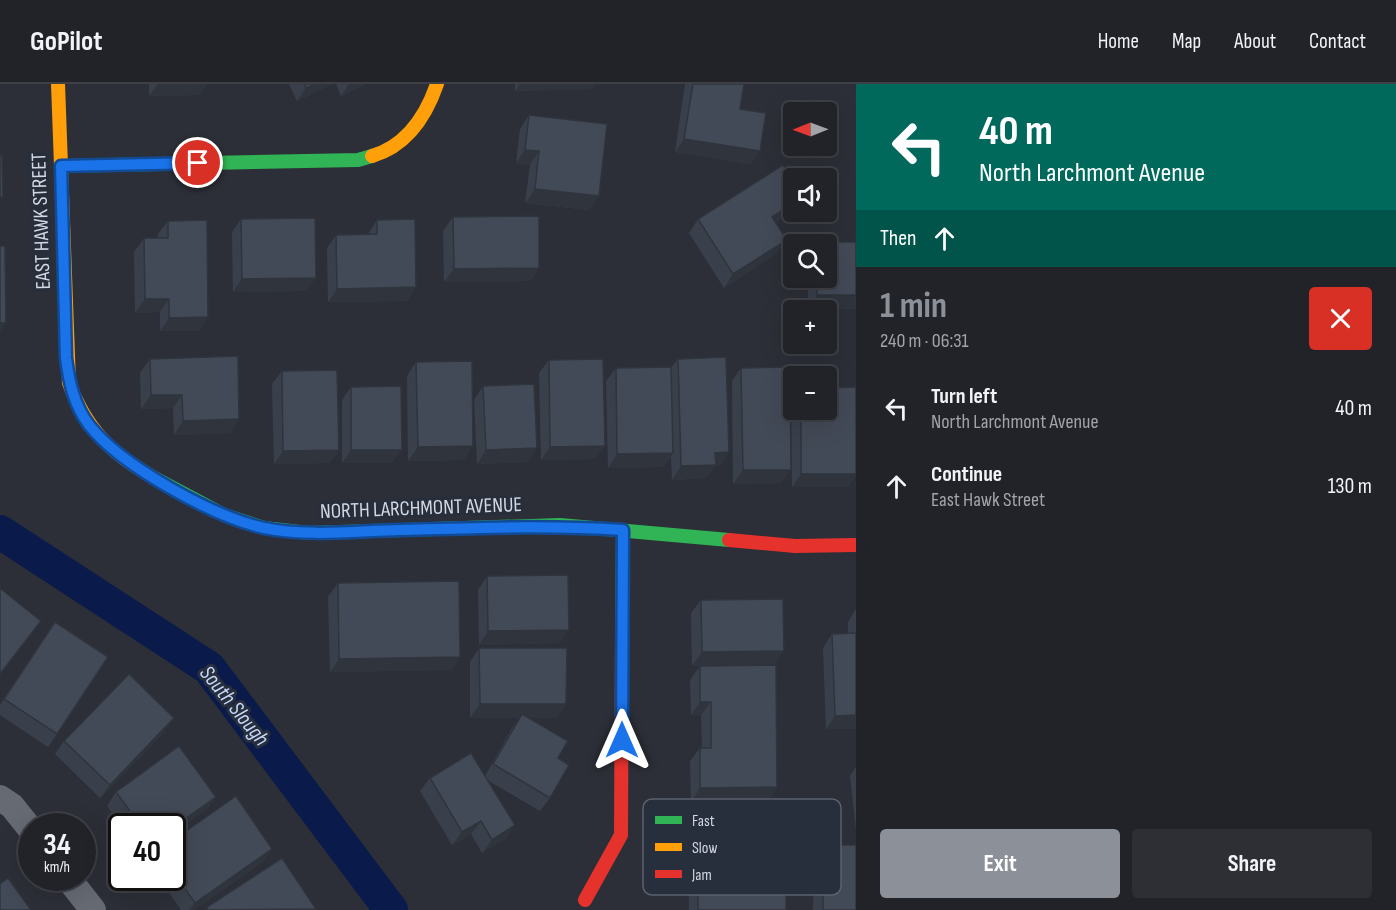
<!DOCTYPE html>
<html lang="en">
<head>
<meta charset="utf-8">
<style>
	:root { --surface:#212329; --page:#2d2f35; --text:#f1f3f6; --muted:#a2a4a8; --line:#3e4046; --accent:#8c9099 }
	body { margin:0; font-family:"Sofia Sans Condensed",sans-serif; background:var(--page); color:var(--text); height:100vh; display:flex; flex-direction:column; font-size:22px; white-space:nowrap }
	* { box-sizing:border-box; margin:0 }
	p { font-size:20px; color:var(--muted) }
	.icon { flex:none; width:33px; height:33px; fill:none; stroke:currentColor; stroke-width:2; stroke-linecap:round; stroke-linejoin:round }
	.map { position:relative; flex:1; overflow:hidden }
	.panel { display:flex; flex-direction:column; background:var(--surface); width:540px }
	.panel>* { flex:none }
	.hud { background:#00695c; color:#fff; overflow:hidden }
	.needle { width:39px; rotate:269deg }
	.controls { position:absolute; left:783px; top:18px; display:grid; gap:12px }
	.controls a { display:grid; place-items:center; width:54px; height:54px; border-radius:6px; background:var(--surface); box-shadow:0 6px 24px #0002,0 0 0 2px var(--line); font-size:30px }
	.speed { position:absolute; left:18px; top:729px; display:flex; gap:12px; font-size:30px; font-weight:700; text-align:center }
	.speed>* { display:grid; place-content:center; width:78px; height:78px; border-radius:50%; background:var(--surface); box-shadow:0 6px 24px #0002,0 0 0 2px var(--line); line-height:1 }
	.speed small { font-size:15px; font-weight:400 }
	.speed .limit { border:3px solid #111; border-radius:9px; background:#fff; color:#111 }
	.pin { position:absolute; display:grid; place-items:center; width:51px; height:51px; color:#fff; margin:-26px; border:3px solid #fff; border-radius:50%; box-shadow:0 2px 6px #0007 }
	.me { position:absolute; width:66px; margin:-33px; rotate:0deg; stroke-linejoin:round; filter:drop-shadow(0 0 4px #0008) }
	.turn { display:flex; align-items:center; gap:21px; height:126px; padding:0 24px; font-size:27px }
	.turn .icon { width:78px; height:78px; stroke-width:2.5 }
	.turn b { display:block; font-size:42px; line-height:51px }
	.then { display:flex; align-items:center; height:57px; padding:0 24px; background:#0003; gap:12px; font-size:22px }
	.round { display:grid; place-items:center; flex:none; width:63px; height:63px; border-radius:6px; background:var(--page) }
	.overview { display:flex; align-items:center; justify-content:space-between; height:102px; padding:0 24px }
	h1 { font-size:36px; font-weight:700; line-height:45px; color:var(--accent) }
	.button { display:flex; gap:12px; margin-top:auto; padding:12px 24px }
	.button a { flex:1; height:69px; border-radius:6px; background:var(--accent); color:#fff; font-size:24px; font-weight:700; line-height:69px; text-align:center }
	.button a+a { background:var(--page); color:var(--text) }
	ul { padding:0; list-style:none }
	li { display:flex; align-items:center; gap:18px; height:78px; padding:0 24px }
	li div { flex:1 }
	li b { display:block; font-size:22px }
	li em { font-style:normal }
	header { display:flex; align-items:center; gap:36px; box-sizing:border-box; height:84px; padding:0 30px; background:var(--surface); border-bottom:2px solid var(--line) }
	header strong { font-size:28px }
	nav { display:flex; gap:33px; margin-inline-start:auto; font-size:21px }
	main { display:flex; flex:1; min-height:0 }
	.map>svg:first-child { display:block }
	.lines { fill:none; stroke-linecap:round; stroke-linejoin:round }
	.canal { stroke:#0a1a4b; stroke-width:34 }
	.street { stroke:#656a73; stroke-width:26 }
	.fast { stroke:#30b455; stroke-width:14 }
	.slow { stroke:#ff9f0a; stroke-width:14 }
	.jam { stroke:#e5322d; stroke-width:14 }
	.wall { fill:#3a404b }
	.shaded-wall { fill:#2f343d }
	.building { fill:#434a57; stroke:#2f343d; stroke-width:1.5 }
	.route-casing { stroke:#114b97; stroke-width:15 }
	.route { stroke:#1a73e8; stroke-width:10 }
	.labels { text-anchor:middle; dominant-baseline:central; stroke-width:6; stroke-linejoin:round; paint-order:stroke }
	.street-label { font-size:21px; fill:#d4d8e2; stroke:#272e3c }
	.water-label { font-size:22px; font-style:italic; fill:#c6d7fa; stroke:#272e3c }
	.key { fill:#272e3c; stroke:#5b616e; stroke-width:1.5 }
	.key-label { font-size:16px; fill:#d4d8e2 }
</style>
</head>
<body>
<header>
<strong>GoPilot</strong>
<nav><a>Home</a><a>Map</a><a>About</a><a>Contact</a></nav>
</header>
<main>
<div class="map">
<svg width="856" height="826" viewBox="0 0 856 826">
	<rect width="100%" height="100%" fill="#2c2f37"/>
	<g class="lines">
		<path class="canal" d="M0,448L209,584L391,826"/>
		<g class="street">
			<path d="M0,714L12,722L32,747"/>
			<path d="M68,794L93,826"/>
		</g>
		<g class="fast">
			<path d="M61,82L358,76L372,72"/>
			<path d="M156,395L224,431L264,444L309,449L560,441L729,456"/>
			<path d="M622,538L623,446"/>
		</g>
		<g class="slow">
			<path d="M58,0L69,299C87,347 112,370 156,395"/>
			<path d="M372,72C406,62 426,32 437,0"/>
		</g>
		<g class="jam">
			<path d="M729,456L795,462L856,461"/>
			<path d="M585,816L621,751L622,538"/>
		</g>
	</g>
	<g class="wall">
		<path d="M149,0H207L199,11L149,12Z"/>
		<path d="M289,0H332L297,17Z"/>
		<path d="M336,0H365L341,12Z"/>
		<path d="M515,0H595L591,5L515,7Z"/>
		<path d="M685,0H744L740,25L751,80L675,68Z"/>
		<path d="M529,31L589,126L525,119L530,81L516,79L520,45Z"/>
		<path d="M794,98V126L775,138L777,169L724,204L689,149L698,135Z"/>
		<path d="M453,133L539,184L530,197L444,198L443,147Z"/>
		<path d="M241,135L306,207L233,208L232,148Z"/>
		<path d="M377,136L416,203L407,217L328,218L327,164L336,151L368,150Z"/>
		<path d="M168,137L208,233L199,247H160V228L135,229L134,168L144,154H158V150Z"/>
		<path d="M818,158H856V225H808V194H826V160H816Z"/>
		<path d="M150,275L239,335L230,349L174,351L173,324L141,325L140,289Z"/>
		<path d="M678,275L729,368L720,382H715L706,394L672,396L671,372L663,383L608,384L606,297L616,284H671Z"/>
		<path d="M549,276L595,375L541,376L539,289Z"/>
		<path d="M416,278L464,376L408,377L407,292Z"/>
		<path d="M741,284L781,399L733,400L732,297Z"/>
		<path d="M282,287L339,366L329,379L274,380L272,300Z"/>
		<path d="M483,302L537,364L527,378L477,380L474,316Z"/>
		<path d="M351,303L392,379H342V316Z"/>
		<path d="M856,303V391L848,403H792L791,317L794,314V326H826Z"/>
		<path d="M487,492L560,559L479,561L478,506Z"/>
		<path d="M338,499L460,573L451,586L330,588L328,513Z"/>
		<path d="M701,516L775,580L692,582L691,529Z"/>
		<path d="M856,525V645H826L823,564L832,550H848V538Z"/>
		<path d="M55,538L57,650L48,663L0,631V621Z"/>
		<path d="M479,564L566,620L557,634H527L558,674L550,714L540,727L487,696L515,741L505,755L482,769L471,750L452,761L420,707L430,694L485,692L512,644L520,634H470V578Z"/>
		<path d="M700,582L777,703L768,717L787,774L781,783L786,826H689V796L695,787H689V730L698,717L691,718L690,677L700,664H702L701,631H691L690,596Z"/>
		<path d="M164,648L100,714L55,670L64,657Z"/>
		<path d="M856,683V746L850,692Z"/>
		<path d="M116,708L216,713L206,726L172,742H122L107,722Z"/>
		<path d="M172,757L272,765L263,778L194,826H181L159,794H172Z"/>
		<path d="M823,761L856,826H813L814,774Z"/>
	</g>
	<g class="shaded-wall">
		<path d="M158,0H207L199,11L149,12Z"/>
		<path d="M315,0H332L297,17L306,4Z"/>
		<path d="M349,0H365L341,12Z"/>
		<path d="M520,0H595L591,5L515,7Z"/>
		<path d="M684,55L760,67L751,80L675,68Z"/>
		<path d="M525,66L539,67L530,81L516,79Z"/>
		<path d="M535,105L599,112L589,126L525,119Z"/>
		<path d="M794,119L793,126L762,146L772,133Z"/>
		<path d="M787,156L777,169L724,204L733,190Z"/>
		<path d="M539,184L530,197L444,198L454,185Z"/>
		<path d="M316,194L306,207L233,208L242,195Z"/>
		<path d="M416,203L407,217L328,218L337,205Z"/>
		<path d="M817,211H856V225H808Z"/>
		<path d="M145,215H169L160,228L135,229Z"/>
		<path d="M208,233L199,247H160L169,234Z"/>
		<path d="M0,239H6L0,248Z"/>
		<path d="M151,311H182L173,324L141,325Z"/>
		<path d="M239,335L230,349L174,351L183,337Z"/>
		<path d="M473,362L464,376L408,377L418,363Z"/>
		<path d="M605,362L595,375L541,376L550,363Z"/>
		<path d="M537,364L527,378L477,380L486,366Z"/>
		<path d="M339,366L329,379L274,380L283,367Z"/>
		<path d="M351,366H402L392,379H342Z"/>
		<path d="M729,368L720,382H715L706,394L672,396L681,382L715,369Z"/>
		<path d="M673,369L663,383L608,384L617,370Z"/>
		<path d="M743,386H791L781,399L733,400Z"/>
		<path d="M801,390H856V391L848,403H792Z"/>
		<path d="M41,537L32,550L0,591V590Z"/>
		<path d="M569,546L560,559L479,561L488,547Z"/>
		<path d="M784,567L775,580L692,582L702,568Z"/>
		<path d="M460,573L451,586L330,588L339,575Z"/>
		<path d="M700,618H711L701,631H691Z"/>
		<path d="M480,620H566L557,634H470Z"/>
		<path d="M856,631V645H826L835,632Z"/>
		<path d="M174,634L164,648L100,714L110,701Z"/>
		<path d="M777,703L768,717L691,718L700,704Z"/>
		<path d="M216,713L206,726L172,751V744Z"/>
		<path d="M481,737L471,750L452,761L462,748Z"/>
		<path d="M515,741L505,755L482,769L492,756Z"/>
		<path d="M272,765L263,778L194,826H189L195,819Z"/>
		<path d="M698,774H787L778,787L698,783L695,787H689Z"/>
	</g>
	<g class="building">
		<path d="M304,0H315L306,4Z"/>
		<path d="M693,0H744L740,25L766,29L760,67L684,55Z"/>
		<path d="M529,31L607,40L599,112L535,105L539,67L525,66Z"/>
		<path d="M0,71H2L3,113H0Z"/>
		<path d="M783,81L794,98V119L772,133L787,156L733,190L698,135Z"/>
		<path d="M539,132V184L454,185L453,133Z"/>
		<path d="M315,134L316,194L242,195L241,135Z"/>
		<path d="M415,135L416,203L337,205L336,151L377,150V136Z"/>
		<path d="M207,136L208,233L169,234V215H145L144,154H168V137Z"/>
		<path d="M818,158H856V211H817L818,194H826V160H818Z"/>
		<path d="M0,162H5L6,239H0Z"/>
		<path d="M238,272L239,335L183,337L182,311H151L150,275Z"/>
		<path d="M726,273L729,368L715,369L716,381L681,382L678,275Z"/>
		<path d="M603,275L605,362L550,363L549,276Z"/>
		<path d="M472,277L473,362L418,363L416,278Z"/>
		<path d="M671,283L673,369L617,370L616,284Z"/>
		<path d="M790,283L791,386H743L741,284Z"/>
		<path d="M337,286L339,366L283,367L282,287Z"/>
		<path d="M534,300L537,364L486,366L483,302Z"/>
		<path d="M401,302L402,366H351V303Z"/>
		<path d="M856,303V390H801V326H826V304Z"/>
		<path d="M568,491L569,546L488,547L487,492Z"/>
		<path d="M459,497L460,573L339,575L338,499Z"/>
		<path d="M0,504L41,537L0,590Z"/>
		<path d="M783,515L784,567L702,568L701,516Z"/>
		<path d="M55,538L108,573L57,650L4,615Z"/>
		<path d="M856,549V631L835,632L832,550Z"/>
		<path d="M479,564H567L566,620H480Z"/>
		<path d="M776,581L777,703L700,704V664H711V618H700V582Z"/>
		<path d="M129,590L174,634L110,701L64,657Z"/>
		<path d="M522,630L568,657L558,674L569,681L550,714L493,680Z"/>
		<path d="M179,662L216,713L172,744V742H141L116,708Z"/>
		<path d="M471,669L515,741L492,756L481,737L462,748L430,694Z"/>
		<path d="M236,712L272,765L195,819L172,786V757Z"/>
		<rect x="823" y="761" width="33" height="65"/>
		<path d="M282,774L316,825L208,826L207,823Z"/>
		<rect x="698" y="783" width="88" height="43"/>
		<path d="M8,794L31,826H0V800Z"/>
	</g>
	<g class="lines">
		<defs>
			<path id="route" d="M198,79L61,82L66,274C69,298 74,321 89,341C121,382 214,433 264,444C308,453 356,447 400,446C475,444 548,441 623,446L622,656"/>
		</defs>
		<use href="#route" class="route-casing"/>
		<use href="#route" class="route"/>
	</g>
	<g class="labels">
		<g class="street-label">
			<text transform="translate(41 137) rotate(-92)">EAST HAWK STREET</text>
			<text transform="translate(421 424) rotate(-2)">NORTH LARCHMONT AVENUE</text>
		</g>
		<g class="water-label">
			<text transform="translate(234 622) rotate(51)">South Slough</text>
		</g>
	</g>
	<rect x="643" y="715" width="198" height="96" rx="9" class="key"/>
	<rect x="655" y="732" width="27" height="8" fill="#30b455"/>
	<rect x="655" y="759" width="27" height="8" fill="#ff9f0a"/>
	<rect x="655" y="786" width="27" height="8" fill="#e5322d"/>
	<g class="key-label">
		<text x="692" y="742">Fast</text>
		<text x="692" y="769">Slow</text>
		<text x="692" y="796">Jam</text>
	</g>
</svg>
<div class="controls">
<a><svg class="needle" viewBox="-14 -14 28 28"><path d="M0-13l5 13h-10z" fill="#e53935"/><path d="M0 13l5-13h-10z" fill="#a2a4a8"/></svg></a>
<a><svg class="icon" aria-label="sound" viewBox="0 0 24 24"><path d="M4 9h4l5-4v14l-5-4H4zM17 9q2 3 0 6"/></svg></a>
<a><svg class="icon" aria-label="search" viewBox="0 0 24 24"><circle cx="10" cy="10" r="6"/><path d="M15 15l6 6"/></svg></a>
<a>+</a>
<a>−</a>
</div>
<div class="speed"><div>34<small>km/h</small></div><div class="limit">40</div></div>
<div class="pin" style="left:198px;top:79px;background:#d93025"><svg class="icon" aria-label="arrive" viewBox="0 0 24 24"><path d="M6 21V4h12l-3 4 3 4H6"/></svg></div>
<svg class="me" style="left:622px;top:656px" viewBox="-20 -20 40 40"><path d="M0-17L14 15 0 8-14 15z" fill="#1a73e8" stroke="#fff" stroke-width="4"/></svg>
</div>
<section class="panel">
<div class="hud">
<div class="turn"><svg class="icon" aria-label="left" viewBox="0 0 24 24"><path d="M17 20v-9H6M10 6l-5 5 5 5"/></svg><div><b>40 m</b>North Larchmont Avenue</div></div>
<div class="then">Then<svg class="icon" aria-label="ahead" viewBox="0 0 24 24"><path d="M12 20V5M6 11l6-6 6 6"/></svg></div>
</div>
<div class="overview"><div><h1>1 min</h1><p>240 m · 06:31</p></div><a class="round" style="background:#d93025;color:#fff"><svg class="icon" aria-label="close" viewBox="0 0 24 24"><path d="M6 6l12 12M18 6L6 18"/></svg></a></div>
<ul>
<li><svg class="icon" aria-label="left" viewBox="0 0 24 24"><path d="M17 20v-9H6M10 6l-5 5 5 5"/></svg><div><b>Turn left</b><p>North Larchmont Avenue</p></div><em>40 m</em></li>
<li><svg class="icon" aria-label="ahead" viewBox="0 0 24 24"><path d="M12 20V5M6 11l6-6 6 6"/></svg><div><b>Continue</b><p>East Hawk Street</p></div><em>130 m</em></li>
</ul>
<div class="button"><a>Exit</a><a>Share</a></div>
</section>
</main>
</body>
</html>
